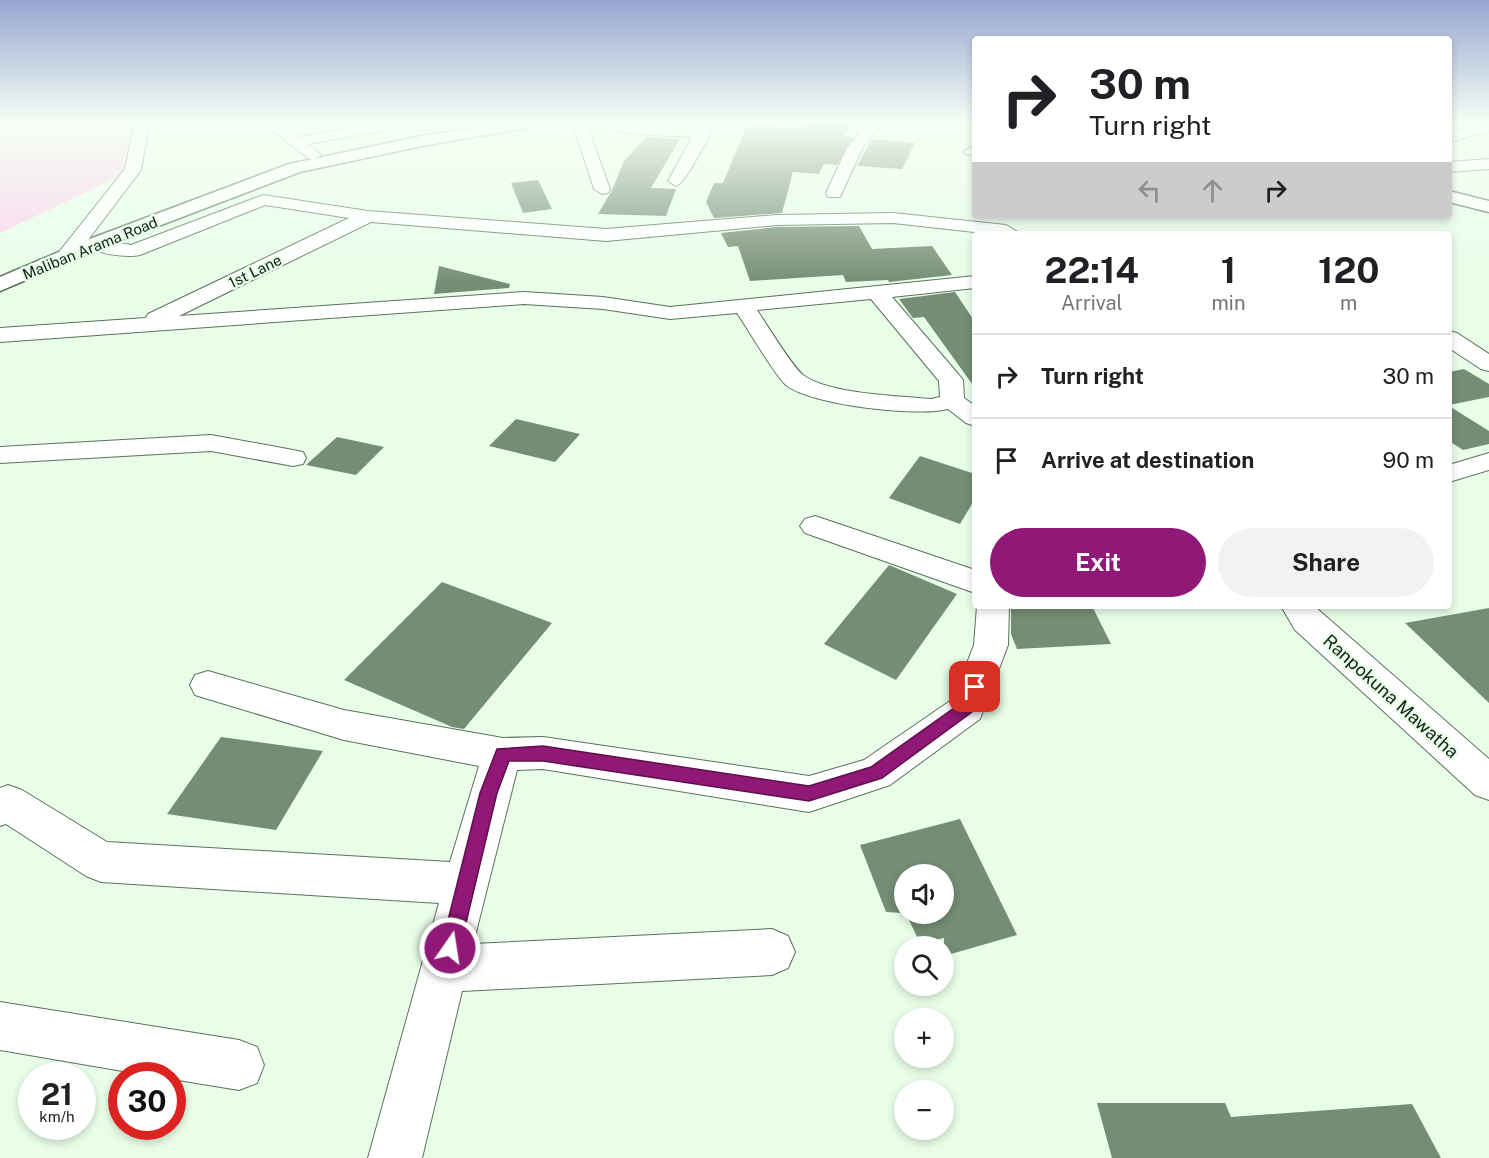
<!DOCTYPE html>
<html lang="en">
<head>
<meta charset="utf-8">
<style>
	:root { --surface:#fff; --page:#f2f2f2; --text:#202124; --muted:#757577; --line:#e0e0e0; --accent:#901876 }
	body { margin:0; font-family:"Public Sans",sans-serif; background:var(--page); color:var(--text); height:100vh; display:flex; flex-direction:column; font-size:22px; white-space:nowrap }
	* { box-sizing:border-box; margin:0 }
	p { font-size:20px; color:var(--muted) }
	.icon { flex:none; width:33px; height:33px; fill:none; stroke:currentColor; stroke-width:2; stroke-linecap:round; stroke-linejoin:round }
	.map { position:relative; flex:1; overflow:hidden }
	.details { position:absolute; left:972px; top:231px; width:480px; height:378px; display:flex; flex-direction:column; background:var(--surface); border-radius:6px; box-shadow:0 3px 9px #0003 }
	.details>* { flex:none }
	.guide { position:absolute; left:972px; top:36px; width:480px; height:183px; border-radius:6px; box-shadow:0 3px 9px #0003; background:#fff; color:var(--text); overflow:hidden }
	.buttons { position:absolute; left:894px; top:864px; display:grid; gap:12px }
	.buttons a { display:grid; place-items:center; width:60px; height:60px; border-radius:50%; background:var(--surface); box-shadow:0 3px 9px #0003; font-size:30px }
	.speed { position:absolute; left:18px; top:1062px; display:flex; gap:12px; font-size:30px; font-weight:700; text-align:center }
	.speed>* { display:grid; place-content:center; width:78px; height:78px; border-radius:50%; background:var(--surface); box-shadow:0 3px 9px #0003; line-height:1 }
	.speed small { font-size:15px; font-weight:400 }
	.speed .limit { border:9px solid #d22; background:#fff; color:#111 }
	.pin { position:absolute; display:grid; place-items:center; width:51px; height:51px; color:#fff; margin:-26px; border-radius:12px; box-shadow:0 3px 9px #0006 }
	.me { position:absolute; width:66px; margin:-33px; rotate:13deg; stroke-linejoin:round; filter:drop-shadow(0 0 4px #0008) }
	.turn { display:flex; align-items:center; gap:21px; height:126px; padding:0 18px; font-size:27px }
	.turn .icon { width:78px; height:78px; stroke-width:2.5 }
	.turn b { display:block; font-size:42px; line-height:51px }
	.lanes { display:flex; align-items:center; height:57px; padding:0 18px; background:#0003; justify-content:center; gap:30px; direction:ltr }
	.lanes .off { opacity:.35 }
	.eta { display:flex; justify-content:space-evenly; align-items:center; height:102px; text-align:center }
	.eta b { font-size:36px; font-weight:700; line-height:42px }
	.action { display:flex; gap:12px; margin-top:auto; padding:12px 18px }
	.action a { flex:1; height:69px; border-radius:36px; background:var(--accent); color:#fff; font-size:24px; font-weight:700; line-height:69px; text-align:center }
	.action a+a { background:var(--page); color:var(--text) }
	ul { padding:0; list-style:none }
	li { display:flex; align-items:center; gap:18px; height:84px; padding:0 18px; border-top:2px solid var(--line) }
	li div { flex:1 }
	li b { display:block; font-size:22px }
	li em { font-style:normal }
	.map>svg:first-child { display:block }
	.green { fill:#fad2ec }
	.building { fill:#748d74 }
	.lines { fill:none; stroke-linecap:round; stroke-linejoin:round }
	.street-casing { stroke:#5a725b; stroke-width:2 }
	.secondary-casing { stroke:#5a725b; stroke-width:3 }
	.primary-casing { stroke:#5a725b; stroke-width:3 }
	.street { fill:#fff; fill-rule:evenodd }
	.secondary { fill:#fff; fill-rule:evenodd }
	.primary { fill:#fff; fill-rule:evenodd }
	.route { fill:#901876; stroke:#5e104d; stroke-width:1.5 }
	.labels { text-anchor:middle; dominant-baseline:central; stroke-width:5; stroke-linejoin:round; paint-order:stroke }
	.far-street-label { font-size:15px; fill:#151f15; stroke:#e8fee8 }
	.street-label { font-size:18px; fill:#151f15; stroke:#e8fee8 }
</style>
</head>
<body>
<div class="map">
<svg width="1489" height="1158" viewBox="0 0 1489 1158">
	<rect width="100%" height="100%" fill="#e8fee8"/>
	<path class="green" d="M0,122H142L133,170L0,233Z"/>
	<g class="building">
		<path d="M804,122H852L842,136L853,137L837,165L824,164L819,174L793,172L782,213L714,218L706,202L714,183H723L747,125L799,127Z"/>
		<path d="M646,137L680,139L651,188L676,189L666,216L598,214L612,190L624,161Z"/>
		<path d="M872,139L915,143L902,169L857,166Z"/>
		<path d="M538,180L552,209L523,213L511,183Z"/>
		<path d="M859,226L872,249L932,246L952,275L889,282L888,280L846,282L843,275L750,281L738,246L728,247L721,233L777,227Z"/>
		<path d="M439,266L510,284L509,288L434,294Z"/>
		<path d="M955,292L975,322V388L924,317L913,318L899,299Z"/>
		<path d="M1464,369L1489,384V397L1449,405V372Z"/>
		<path d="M1449,406L1489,431V444L1463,450L1449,441Z"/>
		<path d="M516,419L580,434L555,462L489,446Z"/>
		<path d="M337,437L384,447L356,475L306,465Z"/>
		<path d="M920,456L975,474V499L960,524L889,498Z"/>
		<path d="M889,565L957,594L896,680L824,644Z"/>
		<path d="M442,582L552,623L464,729L452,727L344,680Z"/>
		<path d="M1011,606H1092L1111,644L1017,649L1011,634Z"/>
		<path d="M1489,608V703L1405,623Z"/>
		<path d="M221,737L323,751L276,830L167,814Z"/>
		<path d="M960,819L1017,935L944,956V938L920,943L906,914H944V874H904V913L886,912L860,845Z"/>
		<path d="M1097,1103H1225L1231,1117L1412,1104L1441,1158H1112Z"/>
	</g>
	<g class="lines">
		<defs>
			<g id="street">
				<path d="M135,122H149L141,170L88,240L94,238L131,245L263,195L368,211L606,229L777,215L893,213L1006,225L1021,234H992L893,223L777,225L606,241L371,222L179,316L524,292L603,297L670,307L975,276V288L892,297L959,375L963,380L964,398L975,406V426L966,423L948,409C917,417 810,405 786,385C774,374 748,329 737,313L670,319L603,309L524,304L0,342V328L146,318L148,314L349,218L265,205L140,255C128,258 93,254 85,244L73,260H59L56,256L59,252L125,169ZM871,299L939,381L940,397L931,399C901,396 827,394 803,375C792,366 767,325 757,310Z"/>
				<path d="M262,122H277L299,137L387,122H416L409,126L308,144L321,155L313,160L308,158Z"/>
				<path d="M572,122H586L610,189L608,193L602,194L594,189Z"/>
				<path d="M587,122H617L697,128L703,122H717C708,135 687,183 676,186L668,181L692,137C672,136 599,134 587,122Z"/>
				<path d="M868,122H882L862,149L840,197H828L826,193L847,148Z"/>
				<path d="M1489,123V131L1449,142V133Z"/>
				<path d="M975,145V155L966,154L963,151Z"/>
				<path d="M1489,159V169L1449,172V162Z"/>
				<path d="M1449,331L1457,333L1489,354V371L1481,369L1449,348Z"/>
				<path d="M211,435L293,450L303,452L306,458L303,464L293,466L211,451L0,463V447Z"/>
				<path d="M1489,453V470L1449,482V465Z"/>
				<path d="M815,516L975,570V593L805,533L800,526L805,519Z"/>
				<path d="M977,606H1009L1008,645L980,719L890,785L809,812L543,769L517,770L473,944L772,929L788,936L795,952L788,968L772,975L462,991L422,1158H368L439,903L101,882L86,876L6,824L0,826V788L8,785L22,790L107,842L450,862L479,766L344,740L208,699L195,695L190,685L195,675L208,671L344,710L503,738L543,737L809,776L864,760L953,699L974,645Z"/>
				<path d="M1281,606H1314L1489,759V800L1475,795L1295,630Z"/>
				<path d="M0,1002L239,1040L257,1047L264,1065L257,1083L239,1090L172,1079V1076H152L0,1050Z"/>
			</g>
			<path id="secondary" d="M513,122H545L538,126L422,146L300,172L101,248L0,291V277L87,240L289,164L422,136Z"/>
			<path id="primary" d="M1449,191L1489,201V212L1449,202Z"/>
		</defs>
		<use href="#street" class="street-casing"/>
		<use href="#secondary" class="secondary-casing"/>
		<use href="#primary" class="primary-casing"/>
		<use href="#street" class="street"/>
		<use href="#secondary" class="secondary"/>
		<use href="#primary" class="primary"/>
	</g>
	<linearGradient id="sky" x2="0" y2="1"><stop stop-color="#97a6d1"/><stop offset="0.43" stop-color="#f5fff5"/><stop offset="1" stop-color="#f5fff5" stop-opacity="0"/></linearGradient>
	<rect width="1489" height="284" fill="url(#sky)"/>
	<path class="route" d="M975,681L983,687L972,712L882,778L809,801L543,761H509L497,793L460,948L457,955L450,957L443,955L441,948L480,793L497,749L543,746L809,786L871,767L961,703L970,682Z"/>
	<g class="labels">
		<g class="far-street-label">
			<text transform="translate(90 248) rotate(-22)">Maliban Arama Road</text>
			<text transform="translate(255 271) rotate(-26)">1st Lane</text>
		</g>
		<g class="street-label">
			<text transform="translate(1391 696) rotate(42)">Ranpokuna Mawatha</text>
		</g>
	</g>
</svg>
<div class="buttons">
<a><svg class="icon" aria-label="sound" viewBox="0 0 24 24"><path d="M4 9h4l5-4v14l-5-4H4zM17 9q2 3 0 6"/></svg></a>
<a><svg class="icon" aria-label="search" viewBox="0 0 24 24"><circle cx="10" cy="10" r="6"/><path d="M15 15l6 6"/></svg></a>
<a>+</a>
<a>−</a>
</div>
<div class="speed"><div>21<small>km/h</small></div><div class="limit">30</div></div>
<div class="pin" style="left:975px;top:687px;background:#d93025"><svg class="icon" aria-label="arrive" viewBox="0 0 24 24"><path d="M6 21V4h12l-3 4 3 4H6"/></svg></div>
<svg class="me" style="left:450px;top:948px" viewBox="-20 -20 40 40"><circle r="17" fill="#901876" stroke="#fff" stroke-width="3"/><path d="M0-11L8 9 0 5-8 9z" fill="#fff"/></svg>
<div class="guide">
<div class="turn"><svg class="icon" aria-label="right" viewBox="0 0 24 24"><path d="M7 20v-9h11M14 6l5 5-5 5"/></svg><div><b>30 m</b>Turn right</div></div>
<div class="lanes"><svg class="icon off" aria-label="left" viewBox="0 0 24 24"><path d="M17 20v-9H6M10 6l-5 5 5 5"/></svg><svg class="icon off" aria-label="ahead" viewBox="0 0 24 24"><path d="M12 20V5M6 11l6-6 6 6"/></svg><svg class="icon" aria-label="right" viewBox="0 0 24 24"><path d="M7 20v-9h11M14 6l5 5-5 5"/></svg></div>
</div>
<section class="details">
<div class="eta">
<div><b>22:14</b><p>Arrival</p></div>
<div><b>1</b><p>min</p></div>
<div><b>120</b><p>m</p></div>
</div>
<ul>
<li><svg class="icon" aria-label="right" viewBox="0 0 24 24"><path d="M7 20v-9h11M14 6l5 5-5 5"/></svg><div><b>Turn right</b></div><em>30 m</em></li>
<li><svg class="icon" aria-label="arrive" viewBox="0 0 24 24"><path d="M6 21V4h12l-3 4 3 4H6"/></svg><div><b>Arrive at destination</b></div><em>90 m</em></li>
</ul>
<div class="action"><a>Exit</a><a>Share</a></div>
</section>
</div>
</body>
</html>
